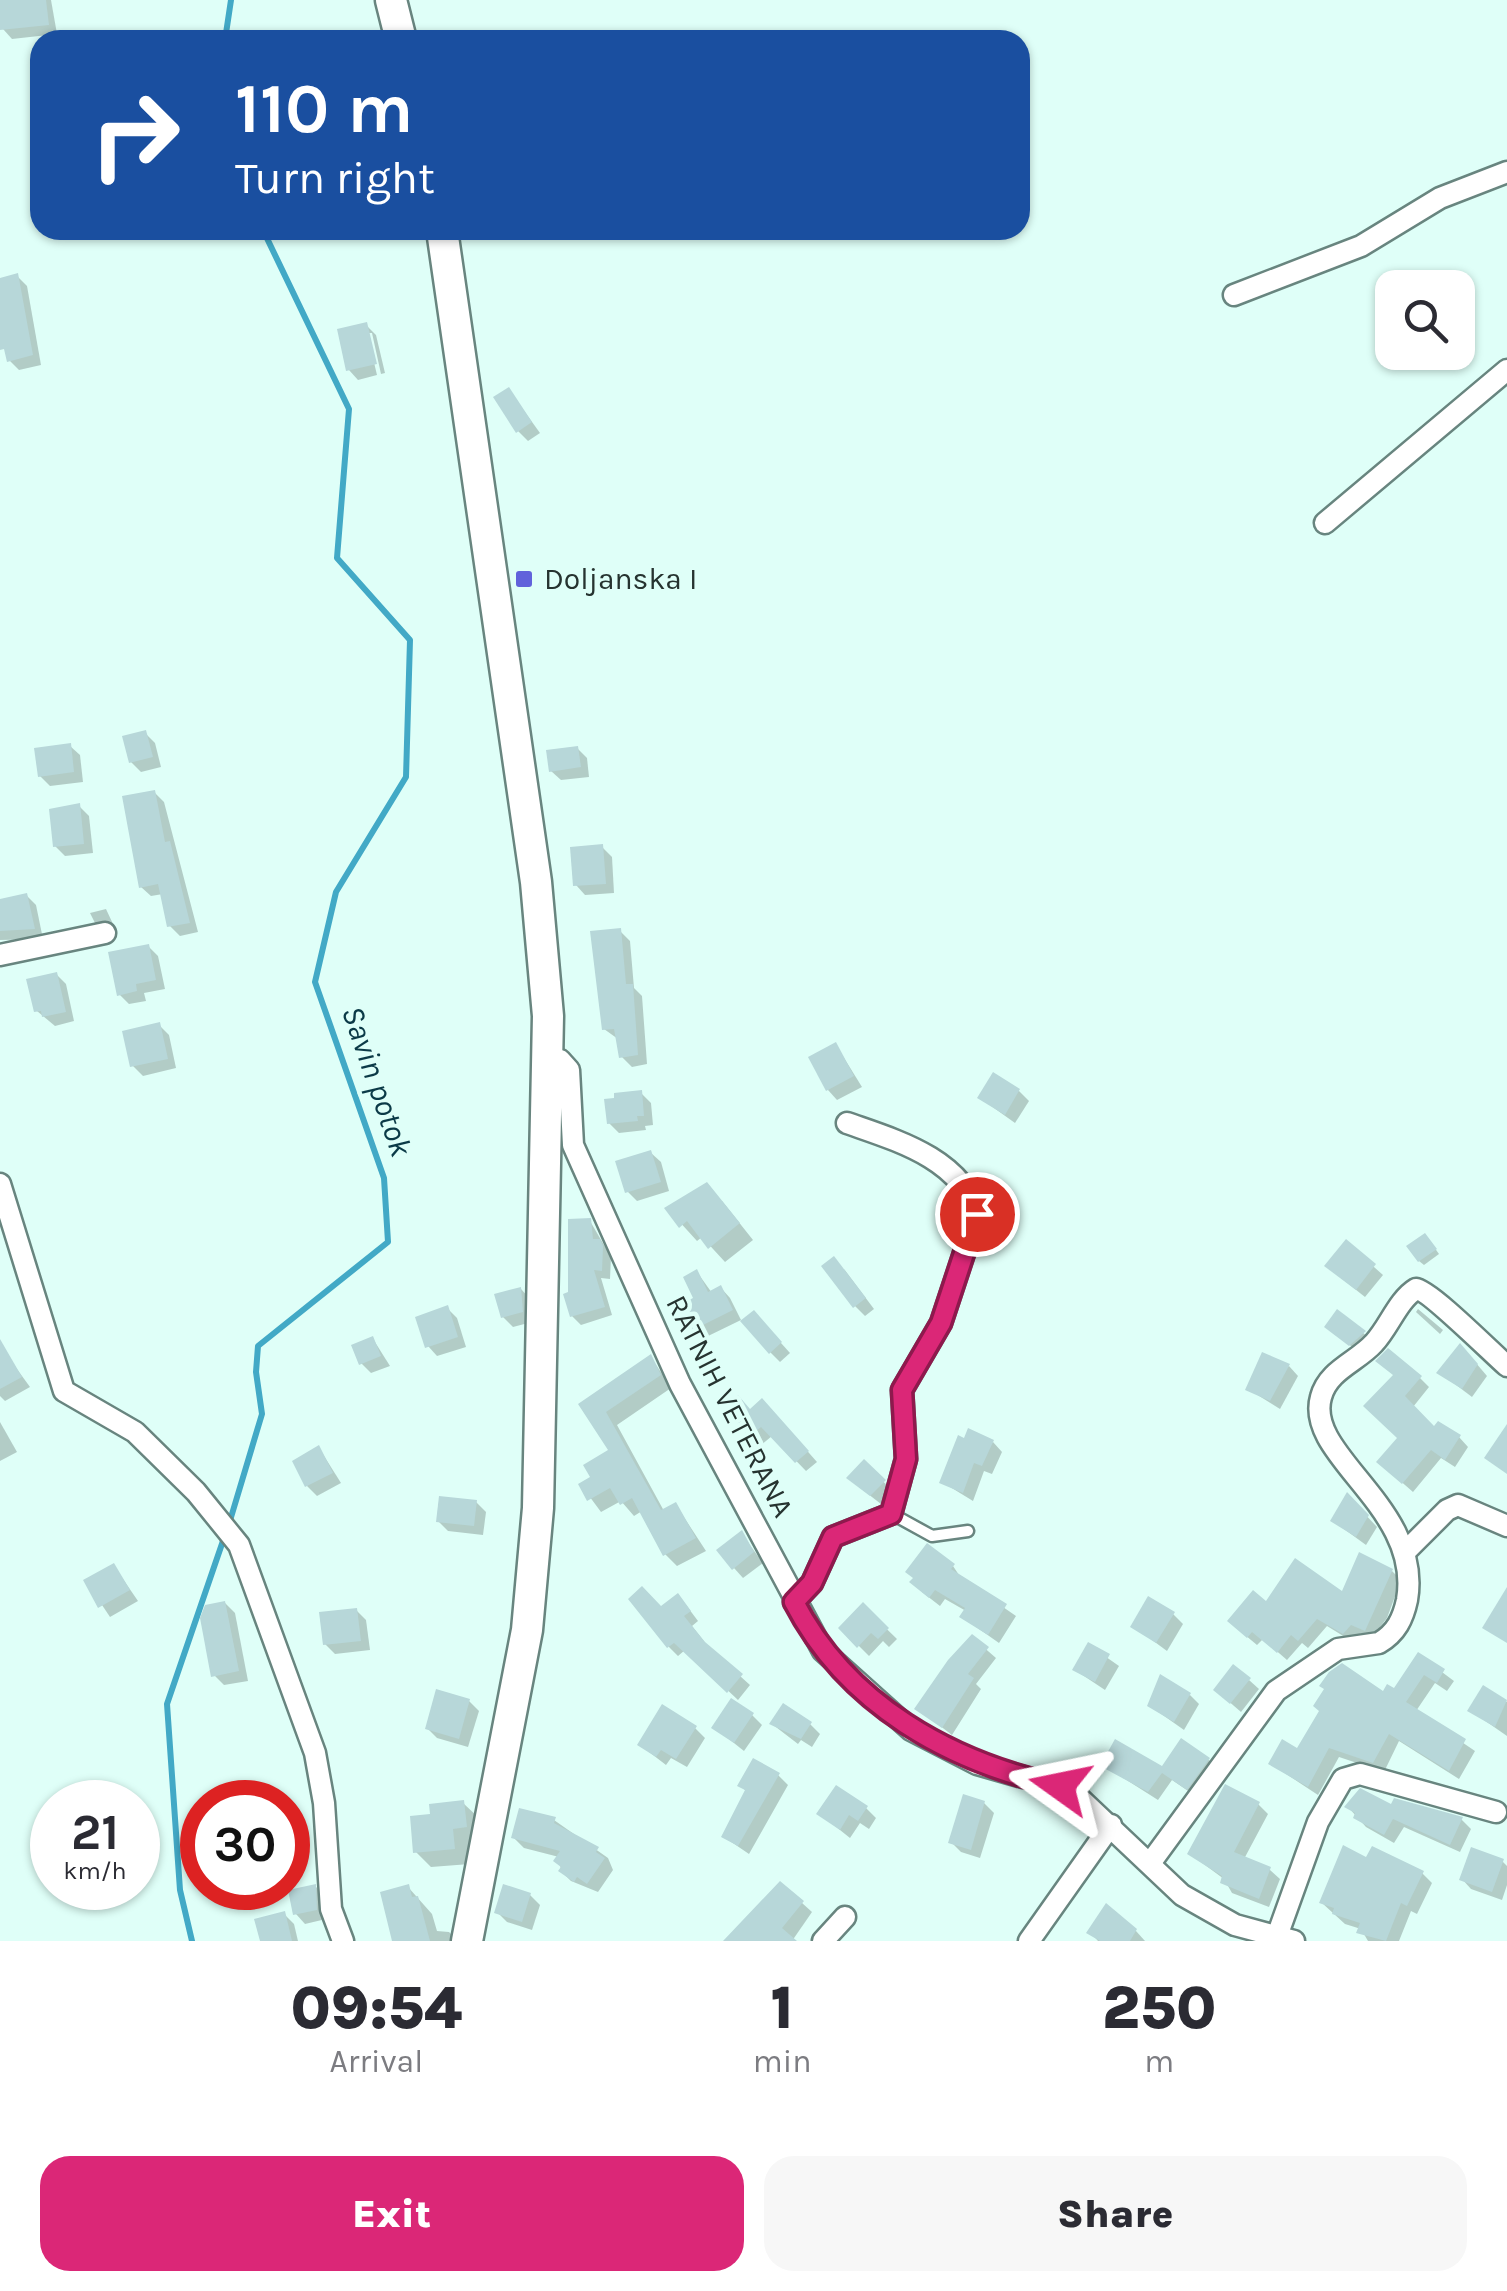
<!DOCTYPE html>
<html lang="en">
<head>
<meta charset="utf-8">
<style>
	:root { --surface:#fff; --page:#f7f7f7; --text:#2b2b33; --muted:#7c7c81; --accent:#db2777 }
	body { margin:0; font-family:Karla,sans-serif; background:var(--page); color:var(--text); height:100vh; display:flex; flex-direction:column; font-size:38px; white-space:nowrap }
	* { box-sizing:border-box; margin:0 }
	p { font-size:32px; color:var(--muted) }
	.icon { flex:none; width:55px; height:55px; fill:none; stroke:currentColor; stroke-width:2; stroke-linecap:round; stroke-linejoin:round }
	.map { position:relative; height:1941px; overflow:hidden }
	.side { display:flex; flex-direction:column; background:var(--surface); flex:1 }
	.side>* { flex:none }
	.hud { position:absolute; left:30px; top:30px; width:1000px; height:210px; border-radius:30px; box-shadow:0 2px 8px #0004; background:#1a4fa0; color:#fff; overflow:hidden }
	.fabs { position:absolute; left:1375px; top:270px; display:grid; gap:20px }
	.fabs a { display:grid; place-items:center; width:100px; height:100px; border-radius:20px; background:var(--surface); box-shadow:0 2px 8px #0004; font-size:50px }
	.speed { position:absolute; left:30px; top:1780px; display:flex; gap:20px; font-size:50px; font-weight:700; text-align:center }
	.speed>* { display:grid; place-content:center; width:130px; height:130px; border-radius:50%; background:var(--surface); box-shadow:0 2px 8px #0004; line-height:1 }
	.speed small { font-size:25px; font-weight:400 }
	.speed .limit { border:15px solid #d22; background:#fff; color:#111 }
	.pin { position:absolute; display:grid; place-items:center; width:85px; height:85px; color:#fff; margin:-42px; border:5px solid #fff; border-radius:50%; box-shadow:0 2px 10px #0007 }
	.me { position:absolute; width:110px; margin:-55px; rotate:282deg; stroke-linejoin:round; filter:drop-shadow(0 0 8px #0008) }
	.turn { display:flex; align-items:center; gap:35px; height:210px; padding:0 40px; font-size:45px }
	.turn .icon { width:130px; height:130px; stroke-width:2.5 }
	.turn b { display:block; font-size:70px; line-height:85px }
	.eta { display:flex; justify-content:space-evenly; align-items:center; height:170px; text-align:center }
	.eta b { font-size:60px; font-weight:800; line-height:70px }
	.button { display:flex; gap:20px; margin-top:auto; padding:20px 40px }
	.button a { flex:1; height:115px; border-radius:30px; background:var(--accent); color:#fff; font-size:40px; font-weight:800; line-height:115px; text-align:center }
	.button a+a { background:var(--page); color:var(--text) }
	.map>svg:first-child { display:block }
	.shadow { fill:#0003 }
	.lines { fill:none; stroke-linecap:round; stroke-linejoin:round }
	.stream { stroke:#42a9c6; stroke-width:6 }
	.building { fill:#b7d7d9 }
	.lane-casing { stroke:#68857f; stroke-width:15 }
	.street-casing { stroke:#68857f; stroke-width:25 }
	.secondary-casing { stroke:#68857f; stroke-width:35 }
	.lane { stroke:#fff; stroke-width:10 }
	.street { stroke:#fff; stroke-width:20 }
	.secondary { stroke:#fff; stroke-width:30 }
	.route-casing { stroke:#8e194d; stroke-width:25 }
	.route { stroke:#db2777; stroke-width:18 }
	.poi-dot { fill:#6162db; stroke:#dffff8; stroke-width:4 }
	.labels { text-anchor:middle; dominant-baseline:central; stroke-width:9; stroke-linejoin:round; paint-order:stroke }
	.poi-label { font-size:30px; fill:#263330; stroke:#dffff8; text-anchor:start }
	.street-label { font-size:30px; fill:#263330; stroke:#dffff8 }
	.water-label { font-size:32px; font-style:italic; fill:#0b3a47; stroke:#dffff8 }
</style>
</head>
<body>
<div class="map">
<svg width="1507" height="1941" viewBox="0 0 1507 1941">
	<rect width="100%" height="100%" fill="#dffff8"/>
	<g class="shadow">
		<path d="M0,0H51L57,34L12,39L3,29Z"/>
		<path d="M17,276L27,286L41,365L19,370L10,361L0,322V281Z"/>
		<path d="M366,325L376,335L385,373L381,374L372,333H367L377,375L358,380L349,370Z"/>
		<path d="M509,390L540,433L528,441L518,431Z"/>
		<path d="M145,733L155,743L161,767L141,772L131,762Z"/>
		<path d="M70,746L80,755L83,782L50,786L40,776Z"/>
		<path d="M577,748L587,758L589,777L561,780L551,771Z"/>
		<path d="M154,792L164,802L198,932L180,936L170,926L163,894L151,896L141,887Z"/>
		<path d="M79,806L89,816L93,853L65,856L55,846Z"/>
		<path d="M602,847L612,857L614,893L585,895L576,885Z"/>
		<path d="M26,895L36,905L43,939L0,940V900Z"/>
		<path d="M106,909L113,924L96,925L90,913Z"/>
		<path d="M620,931L630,941L634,988L642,996L647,1064L632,1067L622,1057L618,1039L604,1029Z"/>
		<path d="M148,946L158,956L165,989L144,993L146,1001L129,1004L119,994Z"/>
		<path d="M56,974L66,984L74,1021L55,1026L37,1011Z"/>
		<path d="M159,1025L169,1035L176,1068L143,1076L133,1066Z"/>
		<path d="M836,1045L862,1087L837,1100L828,1090Z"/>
		<path d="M1019,1091L1029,1101L1015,1123L980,1098Z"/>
		<path d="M641,1093L651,1103L653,1125L645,1126L646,1130L619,1133L609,1123Z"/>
		<path d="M651,1153L661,1162L669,1191L637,1201L627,1191Z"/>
		<path d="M722,1201L753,1240L725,1262L702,1237L697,1241L667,1208Z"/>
		<path d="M590,1221L611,1257L610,1279L601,1278L612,1315L581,1325L572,1316L571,1294Z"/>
		<path d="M1429,1240L1439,1254L1424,1265L1419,1261Z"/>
		<path d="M1346,1242L1383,1275L1365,1297L1336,1274Z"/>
		<path d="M844,1269L874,1309L865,1316L855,1306Z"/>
		<path d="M697,1272L712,1293L721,1288L730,1298L741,1320L704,1338L695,1329Z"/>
		<path d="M521,1289L530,1299L532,1322L513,1327L503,1317Z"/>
		<path d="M447,1308L457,1318L466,1347L437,1356L428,1346Z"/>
		<path d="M1418,1309L1443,1330L1440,1334L1416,1312Z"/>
		<path d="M1338,1312L1374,1342L1361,1354L1327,1327Z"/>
		<path d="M763,1323L790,1353L780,1362L770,1352Z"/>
		<path d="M373,1339L390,1366L371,1373L361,1363Z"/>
		<path d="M6,1354L30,1387L5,1401L0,1396V1357Z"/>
		<path d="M1470,1356L1487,1376L1472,1397L1439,1372Z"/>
		<path d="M651,1357L671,1388L617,1425L664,1511L676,1505L706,1551L677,1566L665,1554L642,1511L634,1516L621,1501L601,1512L581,1485L593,1478L611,1451L581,1405Z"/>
		<path d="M1289,1366L1298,1376L1280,1409L1248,1389Z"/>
		<path d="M1395,1376L1420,1378L1429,1387L1413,1407L1435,1430L1459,1437L1468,1447L1455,1467L1441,1458L1413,1492L1389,1471L1400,1438Z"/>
		<path d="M750,1411H772L817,1462L806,1471L772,1436L761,1445L751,1435Z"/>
		<path d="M0,1422L17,1452L0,1461Z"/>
		<path d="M993,1442L1002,1452L992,1474L984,1471L973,1501L942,1482Z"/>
		<path d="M319,1448L341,1483L317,1496L307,1486Z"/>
		<path d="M864,1463L893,1491L881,1504L859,1487Z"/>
		<path d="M1348,1496L1377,1527L1366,1545L1333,1521Z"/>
		<path d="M476,1502L486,1512L483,1535L448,1531L438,1521Z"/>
		<path d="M741,1533L763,1563L743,1578L734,1568Z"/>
		<path d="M114,1566L138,1601L110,1617L86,1581Z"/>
		<path d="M953,1566L961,1578L1016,1616L999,1643L962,1617L966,1611L945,1599L940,1606L922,1592Z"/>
		<path d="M1392,1571L1401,1580L1387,1618L1371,1639L1361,1633L1353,1642L1327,1626L1308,1648L1302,1643L1287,1660L1263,1639L1257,1645L1239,1630L1267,1605L1344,1595Z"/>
		<path d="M225,1603L235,1613L248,1681L224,1685L214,1675Z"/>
		<path d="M686,1605L698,1621L692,1626L710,1649L750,1685L738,1700L685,1650L678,1656L669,1647L661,1609Z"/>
		<path d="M863,1606L897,1639L889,1647L883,1641L869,1656L841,1628Z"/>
		<path d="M356,1610L366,1620L370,1650L335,1654L325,1644Z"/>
		<path d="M1173,1614L1183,1624L1167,1651L1133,1626Z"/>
		<path d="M973,1638L996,1658L976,1684L981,1689L952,1735L918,1709Z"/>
		<path d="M1089,1645L1119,1666L1105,1690L1075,1670Z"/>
		<path d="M1419,1655L1454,1681L1447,1691L1435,1683L1416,1711L1475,1751L1459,1779L1399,1741L1384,1772L1339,1757L1318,1795L1271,1764L1394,1692Z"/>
		<path d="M1249,1680L1259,1689L1241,1712L1226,1699Z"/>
		<path d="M1484,1689L1507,1702V1736L1471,1711Z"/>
		<path d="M1190,1695L1199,1704L1184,1730L1150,1706Z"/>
		<path d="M469,1701L479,1711L468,1747L437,1738L427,1728Z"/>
		<path d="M752,1715L762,1725L744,1751L715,1728Z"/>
		<path d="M772,1724H810L820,1734L812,1747L801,1740L798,1744Z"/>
		<path d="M695,1728L705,1738L687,1767L671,1758L666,1765L640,1745Z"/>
		<path d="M1209,1760L1218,1769L1197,1797L1172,1780L1158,1800L1103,1765L1163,1769Z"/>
		<path d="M778,1775L788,1785L749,1854L724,1837L747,1792L740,1785Z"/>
		<path d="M463,1803L479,1818L481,1842L468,1844L470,1864L431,1867L416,1852Z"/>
		<path d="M984,1803L994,1813L980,1858L961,1852L951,1842Z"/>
		<path d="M1258,1804L1268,1814L1244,1859L1270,1870L1280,1879L1269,1907L1232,1893L1224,1879L1190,1854Z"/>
		<path d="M1348,1807H1392L1461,1819L1471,1829L1460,1852L1404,1827L1394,1843L1366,1827Z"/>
		<path d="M866,1808L876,1818L869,1829L860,1823L850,1838L820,1814Z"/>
		<path d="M554,1820L608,1858L613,1870L598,1892L571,1881L561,1871L559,1857L524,1848L514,1838Z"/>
		<path d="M1343,1848L1367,1860L1422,1873L1432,1883L1417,1914L1411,1911L1399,1941H1368L1361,1929L1345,1924L1322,1903Z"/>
		<path d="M1502,1861L1507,1866V1885L1502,1900L1471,1889L1462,1879Z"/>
		<path d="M781,1884L812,1912L792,1941H728Z"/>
		<path d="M315,1886L325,1896L326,1919L305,1924L296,1914Z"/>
		<path d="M408,1887L432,1914L437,1931L449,1932L458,1941H395Z"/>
		<path d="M530,1895L540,1905L532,1930L507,1922L497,1912Z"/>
		<path d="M284,1914L294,1924L298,1941H262Z"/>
		<path d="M1136,1931L1145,1941H1098L1090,1932Z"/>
	</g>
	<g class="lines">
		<g class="stream">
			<path d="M225,40L231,0"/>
			<path d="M229,1524L262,1414L256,1372L258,1346L388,1242L384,1178L315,982L336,892L406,777L410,640L337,558L349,409L263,230"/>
			<path d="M192,1941L180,1890L167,1704L225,1535"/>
		</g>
	</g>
	<g class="building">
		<path d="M0,0H46L49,25L0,30Z"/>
		<path d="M18,273L33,355L7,362L4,349L0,350V278Z"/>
		<path d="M367,322L377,364L346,371L337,329Z"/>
		<path d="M509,387L532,422L516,433L493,397Z"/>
		<path d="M146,730L153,757L129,763L122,736Z"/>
		<path d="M71,743L74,772L38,777L34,748Z"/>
		<path d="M578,746L581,767L549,772L546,750Z"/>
		<path d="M155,790L165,842L170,841L190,923L167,927L158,884L139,888L122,796Z"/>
		<path d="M80,803L84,844L53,847L49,809Z"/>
		<path d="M603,844L606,884L573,886L570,847Z"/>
		<path d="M27,893L35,929L0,931V899Z"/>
		<path d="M621,928L626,984H633L638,1055L619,1058L614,1029L602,1030L590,931Z"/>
		<path d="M149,944L156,980L136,984L137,991L117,996L108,952Z"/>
		<path d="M57,972L66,1012L42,1017L41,1011L34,1012L26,979Z"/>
		<path d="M160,1022L168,1059L130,1067L122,1031Z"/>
		<path d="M836,1042L854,1076L826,1091L808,1057Z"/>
		<path d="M993,1072L1020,1089L1005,1115L977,1098Z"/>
		<path d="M642,1090L644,1116H637L638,1121L607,1124L604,1099L614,1098V1093Z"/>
		<path d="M651,1150L661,1182L625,1193L615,1161Z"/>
		<path d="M707,1182L740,1223L708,1249L687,1221L679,1228L664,1208Z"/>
		<path d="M591,1218L593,1239H600L603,1246L602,1271L594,1270L605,1307L570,1317L563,1294L568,1292V1219Z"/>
		<path d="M1425,1233L1437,1249L1418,1262L1406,1246Z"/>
		<path d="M1346,1239L1376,1264L1356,1290L1324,1266Z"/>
		<path d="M834,1256L866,1298L853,1308L821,1266Z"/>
		<path d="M697,1269L708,1292L721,1285L733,1310L693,1330L680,1305L693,1298L683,1277Z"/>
		<path d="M521,1287L523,1312L501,1318L494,1294Z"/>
		<path d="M448,1305L458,1337L425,1348L415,1317Z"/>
		<path d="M1337,1309L1366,1331L1349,1346L1324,1327Z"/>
		<path d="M754,1310L782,1342L769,1354L740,1321Z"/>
		<path d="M373,1336L381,1356L359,1365L351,1345Z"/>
		<path d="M0,1339L22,1377L0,1389Z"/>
		<path d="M1460,1343L1478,1364L1462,1389L1436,1373Z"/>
		<path d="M1388,1348L1422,1376L1405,1396L1434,1426L1438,1421L1461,1435L1445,1460L1431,1450L1402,1484L1376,1462L1397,1438L1363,1406L1393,1375L1375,1361Z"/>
		<path d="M1262,1352L1290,1364L1270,1401L1245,1390Z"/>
		<path d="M651,1354L661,1375L606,1412L661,1510L676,1502L696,1538L663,1556L632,1498L620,1505L610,1488L587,1501L578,1484L590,1477L583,1465L608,1450L578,1404Z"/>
		<path d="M738,1395L750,1409L762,1398L809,1451L795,1463L761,1427L749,1437L724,1407Z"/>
		<path d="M1507,1424V1474L1484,1458Z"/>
		<path d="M968,1428L994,1440L982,1466L974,1463L963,1493L939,1483L958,1435L964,1438Z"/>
		<path d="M319,1445L333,1473L305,1487L292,1461Z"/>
		<path d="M864,1459L886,1480L870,1496L846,1478Z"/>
		<path d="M1347,1492L1369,1515L1356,1537L1330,1521Z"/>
		<path d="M439,1496L477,1500L474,1526L436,1522Z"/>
		<path d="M742,1530L754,1552L732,1570L716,1550Z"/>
		<path d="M927,1543L955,1564L951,1569L1007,1604L988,1635L959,1617L965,1608L935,1590L929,1598L909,1582L913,1578L905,1572Z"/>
		<path d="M1359,1552L1393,1569L1365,1631L1351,1625L1343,1634L1317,1619L1298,1641L1291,1635L1277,1653L1252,1632L1247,1638L1227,1621L1253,1590L1266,1601L1295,1558L1342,1591Z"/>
		<path d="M114,1563L130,1590L98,1608L83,1580Z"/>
		<path d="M642,1586L661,1606L678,1593L691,1611L684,1616L705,1642L743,1674L727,1693L674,1643L667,1648L628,1599Z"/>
		<path d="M1507,1587V1643L1482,1628Z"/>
		<path d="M1148,1596L1175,1612L1156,1643L1130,1627Z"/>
		<path d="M225,1601L239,1671L211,1677L200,1618L205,1605Z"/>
		<path d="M863,1602L889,1628L878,1639L871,1633L857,1648L838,1628Z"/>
		<path d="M357,1608L361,1641L323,1645L319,1612Z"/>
		<path d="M972,1634L989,1647L968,1674L974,1678L942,1728L914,1709L948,1660Z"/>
		<path d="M1088,1642L1110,1654L1095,1682L1072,1670Z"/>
		<path d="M1418,1652L1445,1669L1437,1683L1424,1675L1406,1702L1466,1739L1449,1771L1389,1734L1373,1763L1329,1748L1308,1787L1268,1764L1282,1739L1297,1748L1319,1711L1313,1706L1324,1689L1319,1686L1329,1672L1342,1663L1383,1691L1387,1684L1394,1688Z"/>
		<path d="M1233,1664L1251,1678L1230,1704L1213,1690Z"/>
		<path d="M1160,1674L1191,1693L1174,1722L1147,1706Z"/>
		<path d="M1483,1685L1507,1700L1495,1727L1467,1711Z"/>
		<path d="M436,1689L470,1699L459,1739L425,1729Z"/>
		<path d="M731,1698L754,1713L734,1743L711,1728Z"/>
		<path d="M783,1703L812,1722L801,1739L769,1724Z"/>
		<path d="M662,1704L697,1726L676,1759L661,1750L656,1757L637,1745Z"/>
		<path d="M1181,1738L1210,1758L1187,1790L1162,1773L1148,1792L1100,1766L1115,1739L1162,1766Z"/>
		<path d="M753,1758L780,1773L738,1846L721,1837L745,1790L737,1786Z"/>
		<path d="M1225,1784L1260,1802L1234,1852L1271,1867L1259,1899L1220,1883L1222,1876L1187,1854Z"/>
		<path d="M836,1785L868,1806L858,1821L849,1815L840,1830L816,1814Z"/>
		<path d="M1360,1788L1391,1804L1394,1798L1463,1817L1450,1845L1393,1819L1384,1835L1353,1818L1355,1813L1344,1807Z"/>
		<path d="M963,1794L985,1801L971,1850L948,1843Z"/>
		<path d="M464,1800L467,1827L453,1829L455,1849L413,1853L410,1816L430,1814L429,1804Z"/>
		<path d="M519,1808L556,1817L554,1823L599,1847L596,1852L605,1858L587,1884L577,1877L574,1882L558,1871L561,1867L553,1861L560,1851L511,1838Z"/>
		<path d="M1343,1845L1366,1857L1372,1846L1424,1871L1407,1906L1401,1903L1386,1941L1356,1933L1360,1923L1332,1914L1334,1908L1319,1903Z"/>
		<path d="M1471,1847L1504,1859L1492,1892L1459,1880Z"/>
		<path d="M780,1881L804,1901L782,1928L797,1941H723Z"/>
		<path d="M316,1884L317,1910L293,1915L288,1890Z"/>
		<path d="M409,1884L412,1897L418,1896L430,1941H392L380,1892Z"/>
		<path d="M503,1884L531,1893L522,1922L494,1913Z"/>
		<path d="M1106,1903L1137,1929L1130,1941H1100L1086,1933Z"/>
		<path d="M285,1911L292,1941H260L254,1919Z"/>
	</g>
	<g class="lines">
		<defs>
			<path id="lane" d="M892,1514L932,1536L968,1531"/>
			<g id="street">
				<path d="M1234,295L1361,246L1440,198L1507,172"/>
				<path d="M1325,523L1507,370"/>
				<path d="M0,955L105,933"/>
				<path d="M547,1057L560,1060L569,1070L573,1145L680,1384L823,1651L911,1730L977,1764L1072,1791L1182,1895L1235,1925L1294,1941"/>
				<path d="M0,1184L64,1391L135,1432L196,1492L239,1545L315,1753L324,1803L331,1909L343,1941"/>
				<path d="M1406,1551L1447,1510L1458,1505L1507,1526"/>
				<path d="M794,1602L812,1583L833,1537L891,1514L906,1459L902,1390L941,1323L977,1214C961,1158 895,1140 847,1123"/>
				<path d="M1151,1862L1276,1691L1338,1649L1379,1643C1396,1633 1403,1619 1407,1600C1423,1507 1304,1456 1321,1397C1328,1370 1357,1362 1374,1343C1389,1327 1398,1300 1416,1289C1429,1290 1490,1351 1507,1366"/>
				<path d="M1276,1939L1318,1822L1343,1779L1360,1774L1496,1812"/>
				<path d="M823,1941L845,1917"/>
				<path d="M1029,1941L1111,1825"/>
			</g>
			<g id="secondary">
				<path d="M391,0L401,40"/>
				<path d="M442,230L536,882L548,1016L538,1508L527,1630L467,1941"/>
			</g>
		</defs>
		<use href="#lane" class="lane-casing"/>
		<use href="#street" class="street-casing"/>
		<use href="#secondary" class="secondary-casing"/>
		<use href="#lane" class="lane"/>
		<use href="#street" class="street"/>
		<use href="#secondary" class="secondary"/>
	</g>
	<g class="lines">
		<defs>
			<path id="route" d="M977,1214L941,1323L902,1390L906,1459L891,1514L833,1537L812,1583L794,1602C847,1705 950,1762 1060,1786"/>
		</defs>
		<use href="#route" class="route-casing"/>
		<use href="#route" class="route"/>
	</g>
	<rect class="poi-dot" x="514" y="569" width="20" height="20" rx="5"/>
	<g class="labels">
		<g class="poi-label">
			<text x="544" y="579">Doljanska I</text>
		</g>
		<g class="street-label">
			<text transform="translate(730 1406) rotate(63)">RATNIH VETERANA</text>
		</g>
		<g class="water-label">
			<text transform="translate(377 1081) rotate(71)">Savin potok</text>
		</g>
	</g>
</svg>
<div class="fabs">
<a><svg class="icon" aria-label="search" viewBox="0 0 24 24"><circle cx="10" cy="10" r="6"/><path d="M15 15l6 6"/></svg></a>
</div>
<div class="speed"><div>21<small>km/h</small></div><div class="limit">30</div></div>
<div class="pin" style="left:977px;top:1214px;background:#d93025"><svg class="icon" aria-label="arrive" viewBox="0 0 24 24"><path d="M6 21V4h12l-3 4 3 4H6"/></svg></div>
<svg class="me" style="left:1060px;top:1786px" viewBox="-20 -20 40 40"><path d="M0-17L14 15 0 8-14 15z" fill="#db2777" stroke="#fff" stroke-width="4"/></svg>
<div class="hud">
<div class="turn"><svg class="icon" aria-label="right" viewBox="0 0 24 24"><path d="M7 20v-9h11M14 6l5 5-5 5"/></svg><div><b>110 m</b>Turn right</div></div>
</div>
</div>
<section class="side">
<div class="eta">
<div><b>09:54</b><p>Arrival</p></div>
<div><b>1</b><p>min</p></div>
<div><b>250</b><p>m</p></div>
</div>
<div class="button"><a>Exit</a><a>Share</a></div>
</section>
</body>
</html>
